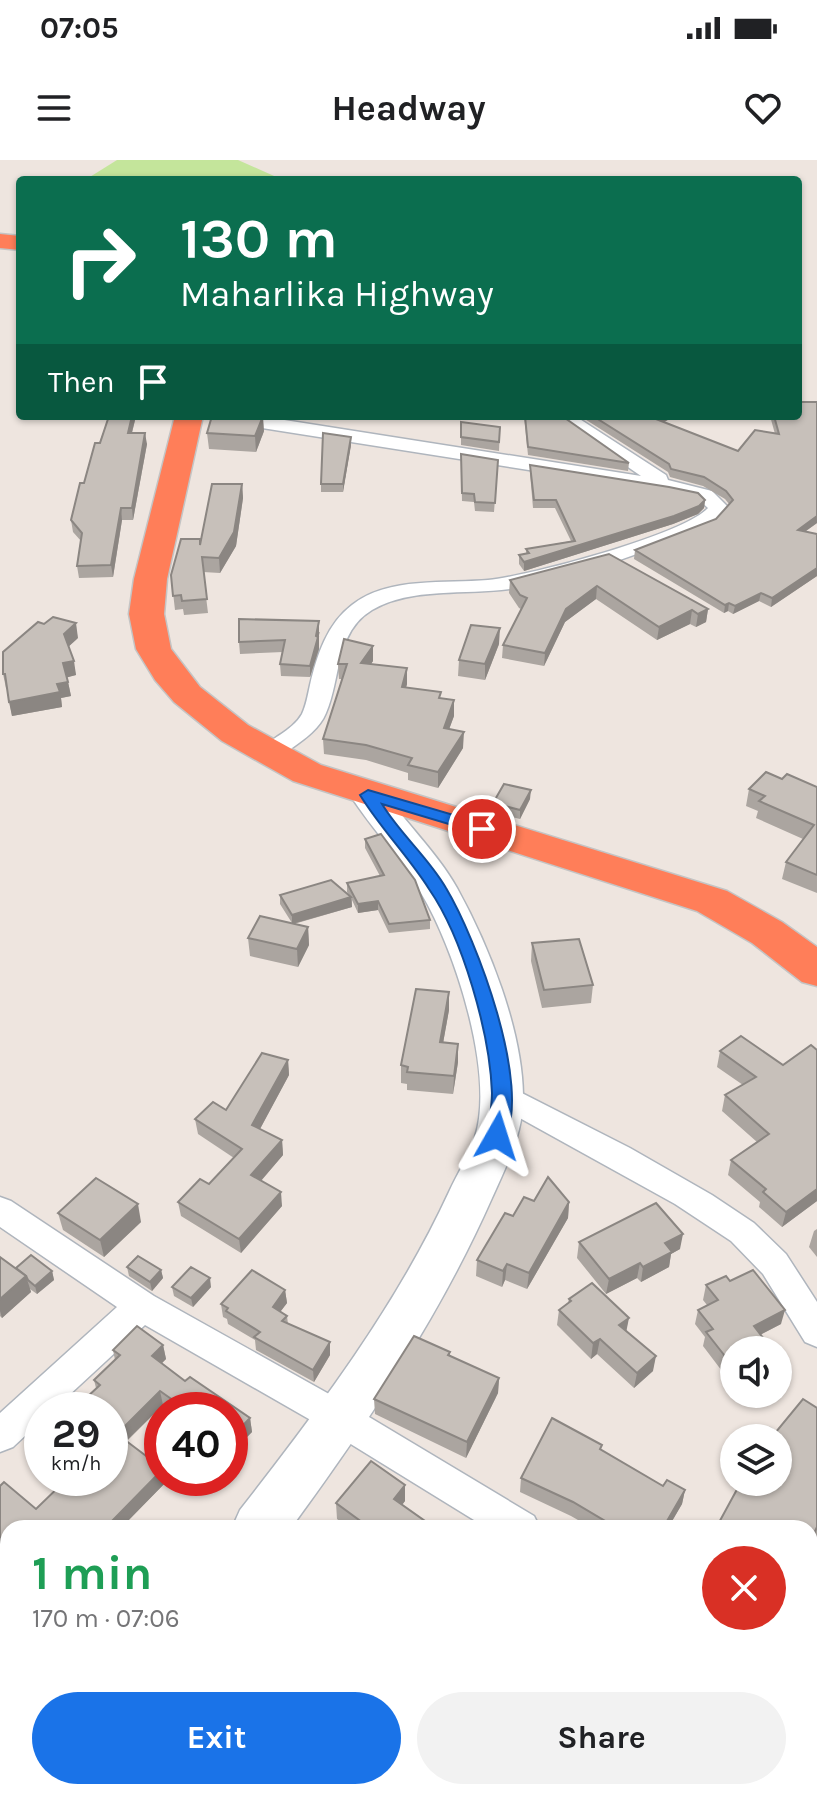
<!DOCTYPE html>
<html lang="en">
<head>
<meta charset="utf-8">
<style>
	:root { --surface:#fff; --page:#f2f2f2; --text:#202124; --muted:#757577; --accent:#1a73e8 }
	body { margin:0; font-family:Karla,sans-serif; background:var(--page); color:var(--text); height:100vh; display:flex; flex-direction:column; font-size:30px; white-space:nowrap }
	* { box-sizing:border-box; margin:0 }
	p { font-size:26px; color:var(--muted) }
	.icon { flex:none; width:44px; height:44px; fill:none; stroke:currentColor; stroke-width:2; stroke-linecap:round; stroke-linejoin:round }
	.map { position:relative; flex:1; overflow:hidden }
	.sheet { position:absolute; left:0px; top:1360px; width:818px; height:280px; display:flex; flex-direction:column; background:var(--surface); border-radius:24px 24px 0 0; box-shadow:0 2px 6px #0004 }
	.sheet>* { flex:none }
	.guide { position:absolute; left:16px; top:16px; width:786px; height:244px; border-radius:8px; box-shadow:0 2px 6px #0004; background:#0b6e4f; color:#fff; overflow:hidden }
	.tools { position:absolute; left:720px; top:1176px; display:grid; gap:16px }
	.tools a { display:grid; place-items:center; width:72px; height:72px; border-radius:50%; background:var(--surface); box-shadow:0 2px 6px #0004; font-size:40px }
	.speed { position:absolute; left:24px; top:1232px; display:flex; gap:16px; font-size:40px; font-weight:700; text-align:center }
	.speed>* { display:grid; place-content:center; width:104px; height:104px; border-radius:50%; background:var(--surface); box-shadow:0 2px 6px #0004; line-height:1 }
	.speed small { font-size:20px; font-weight:400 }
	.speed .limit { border:12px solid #d22; background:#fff; color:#111 }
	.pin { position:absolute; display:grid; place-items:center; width:68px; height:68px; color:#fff; margin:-34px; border:4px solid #fff; border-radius:50%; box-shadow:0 2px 8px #0007 }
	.me { position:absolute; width:88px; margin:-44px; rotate:6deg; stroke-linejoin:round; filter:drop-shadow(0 0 6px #0008) }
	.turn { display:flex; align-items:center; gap:28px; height:168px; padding:0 32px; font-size:36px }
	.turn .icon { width:104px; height:104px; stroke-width:2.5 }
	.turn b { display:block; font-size:56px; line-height:68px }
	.then { display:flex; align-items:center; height:76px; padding:0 32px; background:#0003; gap:16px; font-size:30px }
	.round { display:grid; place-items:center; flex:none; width:84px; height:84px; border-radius:42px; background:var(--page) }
	.summary { display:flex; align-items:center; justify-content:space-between; height:136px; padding:0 32px }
	h1 { font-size:48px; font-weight:700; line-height:60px; color:#1e9e55 }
	.cta { display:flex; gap:16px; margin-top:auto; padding:16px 32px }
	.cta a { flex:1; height:92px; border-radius:48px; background:var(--accent); color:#fff; font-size:32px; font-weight:700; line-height:92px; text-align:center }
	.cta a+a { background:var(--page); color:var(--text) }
	.status { display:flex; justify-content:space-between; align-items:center; height:56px; padding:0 40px; background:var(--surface); direction:ltr }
	.status svg { height:22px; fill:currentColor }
	header { display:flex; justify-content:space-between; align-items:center; height:104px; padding:0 32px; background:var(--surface); font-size:36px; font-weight:700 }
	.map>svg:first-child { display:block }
	.green { fill:#c4e59b }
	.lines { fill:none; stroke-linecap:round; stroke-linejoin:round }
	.street-casing { stroke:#afb5bd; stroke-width:3 }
	.secondary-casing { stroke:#afb5bd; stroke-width:3 }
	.highway-casing { stroke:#c4c4c4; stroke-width:3 }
	.street { fill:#fff; fill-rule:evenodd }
	.secondary { fill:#fff; fill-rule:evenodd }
	.highway { fill:#ff7e59; fill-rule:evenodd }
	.wall { fill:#aba5a0 }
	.shaded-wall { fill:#8b8682 }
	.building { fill:#c7c0ba; stroke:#8b8682; stroke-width:2 }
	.route { fill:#1a73e8; stroke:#114b97; stroke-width:2 }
</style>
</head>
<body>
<div class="status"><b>07:05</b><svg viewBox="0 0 49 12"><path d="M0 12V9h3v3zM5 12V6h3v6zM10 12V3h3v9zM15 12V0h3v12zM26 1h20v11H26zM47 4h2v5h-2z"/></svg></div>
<header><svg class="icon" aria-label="menu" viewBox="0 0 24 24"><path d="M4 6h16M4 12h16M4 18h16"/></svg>Headway<svg class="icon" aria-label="heart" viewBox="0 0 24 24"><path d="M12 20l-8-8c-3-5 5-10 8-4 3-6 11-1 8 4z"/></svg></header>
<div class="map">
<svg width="817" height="1640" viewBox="0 0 817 1640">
	<rect width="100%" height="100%" fill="#eee5df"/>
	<path class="green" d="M117,0H238L283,20H85Z"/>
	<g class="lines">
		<defs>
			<g id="street">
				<path d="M215,256H259L641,316L554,256H575L666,315L668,320L712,331L729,348L714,365C651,389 588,414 522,427C475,437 415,425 372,450C335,472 341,519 326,553C320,568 305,579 292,588C282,597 275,604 260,600L257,595C268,578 292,572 302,554C306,546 308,534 310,525C317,495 327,464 352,445C388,416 446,424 488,420C529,416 683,375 708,348L698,339L669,332L224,262Z"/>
				<path d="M502,923L630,988L712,1035L754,1063L786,1094L817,1142V1187L805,1182L763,1114L731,1081L675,1044L491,942L487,934L491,926Z"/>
				<path d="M0,1037L11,1041L154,1136L354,1248L534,1356L540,1368H487L328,1270L145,1165L53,1250H42V1260L13,1287L0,1292V1253L117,1147L0,1067Z"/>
				<path d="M810,1517L817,1520V1561L810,1558Z"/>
			</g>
			<g id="secondary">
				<path d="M368,624L381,627C404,662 437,692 457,728C489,786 522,869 523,935C524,972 507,1004 492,1038C440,1156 367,1264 291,1368H232L240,1350C318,1250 396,1147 449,1032C457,1014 469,996 475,977C495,914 455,789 421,733C401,699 372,669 350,635L355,627Z"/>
				<path d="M8,1630V1632H70L67,1640H4Z"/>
			</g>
			<g id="highway">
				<path d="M0,74L20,76V90L0,88Z"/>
				<path d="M175,256H203L167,419L164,454L171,489L200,527L248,565L321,605L727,731L782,762L817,787V826L802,822L752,783L697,751L293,621L222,581L174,542L155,520L136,489L129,454L134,419Z"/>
			</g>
		</defs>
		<use href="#street" class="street-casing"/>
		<use href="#secondary" class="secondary-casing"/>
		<use href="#highway" class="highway-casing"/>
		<use href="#street" class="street"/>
		<use href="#secondary" class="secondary"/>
		<use href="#highway" class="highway"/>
	</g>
	<g class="wall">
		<path d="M109,256H136L132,273L147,284L133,360H122L113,417L79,418L77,406L81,381L73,372L71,360Z"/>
		<path d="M524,256H562L629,303L628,311L528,295Z"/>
		<path d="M580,256H675L664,262L738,291L775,274L770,256H798L817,363L806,371L817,374V416L771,447L759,441L733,454L728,451L724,453L634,399L635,390L716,359L729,344L725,339L703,326L670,317L668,312Z"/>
		<path d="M461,262L500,267L499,291L461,285Z"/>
		<path d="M264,271L256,292L209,289L207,273Z"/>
		<path d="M351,285L343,332H321V324Z"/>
		<path d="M461,294L498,300L494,352L475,351L474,342L462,341Z"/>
		<path d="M530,305L705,340L704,348L698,354L673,364L524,411L519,404V395L526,394V389L571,381L555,348H533L530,313Z"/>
		<path d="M242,324L243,338L236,386L220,413L203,412L208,453L184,455L183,449L175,450L171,415L200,385Z"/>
		<path d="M609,394L708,449L706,462L696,467L690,464L657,480L596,439L565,462L544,506L502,498L503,485L521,449L519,448L509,433L510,420Z"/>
		<path d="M320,472L318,478L319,489L310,517L281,516L280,504L283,492L240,494L239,482Z"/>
		<path d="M78,478L69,486L76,515L67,517L71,536L61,538L62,547L12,556L7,528H6L3,514Z"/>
		<path d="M499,484L485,520L458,516L459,500Z"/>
		<path d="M373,486V501L371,504L407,524L406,527L441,538L454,540V556L449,569L463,588L438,628L408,620V613L366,600L324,594L323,579L342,519H339L338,504Z"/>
		<path d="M782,619L817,627V733L782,719L786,702L803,679L756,658L758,651L746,646L749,629Z"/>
		<path d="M530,639L520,659L493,652V643Z"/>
		<path d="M365,679L430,760V769L389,773L378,750L358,753L352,740V747L294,764L308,767L309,785L298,807L250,796L248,778L292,763L280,744V735H349L347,732V723L380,716L365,688Z"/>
		<path d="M532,783L593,825L591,843L542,848L531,801Z"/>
		<path d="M449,832V850L443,883L458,902L453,934L407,930V924L401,923V905Z"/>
		<path d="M741,876L817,1041L782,1067L759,1047L760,1042L728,1015L731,1000L757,982L722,951L725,935L743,925L717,907L720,891Z"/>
		<path d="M288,900L289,915L260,969L282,980L283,995L261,1021L282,1046L241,1093L181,1056L178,1042L209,1024L234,998L198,974L195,959L226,950Z"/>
		<path d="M534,1041L569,1042L568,1058L527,1129L505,1120L502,1127L476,1116L477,1100L513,1056Z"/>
		<path d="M58,1053L141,1062L104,1097L63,1070Z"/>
		<path d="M817,1069V1097L809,1087L814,1071Z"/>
		<path d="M579,1082L680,1089L671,1094L669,1107L641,1122L637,1118L606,1134L577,1098Z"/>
		<path d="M0,1097L16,1108L52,1111L54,1120L37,1134L30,1129L31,1132L2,1158L0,1156Z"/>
		<path d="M127,1107L161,1110L163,1118L152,1131L129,1116Z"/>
		<path d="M730,1121L781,1164L760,1175L770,1187L769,1190H734V1216L728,1219L703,1186L705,1177L695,1164L698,1150L707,1145L703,1140L706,1125Z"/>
		<path d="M172,1127H211L193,1147L174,1136Z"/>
		<path d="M285,1130L287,1143L280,1152L287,1156L288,1164L330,1195L314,1222L256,1190L255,1180L228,1164L227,1159L223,1157L221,1144Z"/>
		<path d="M569,1139L626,1171L653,1211L634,1228L597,1194L591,1199L557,1165L559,1150L568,1143Z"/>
		<path d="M137,1166L163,1185L166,1199L162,1203L185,1221L190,1217L250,1258L252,1272L230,1294V1250H170L163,1245L127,1281L162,1308V1318H165L166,1322L121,1368H8V1411L0,1404V1326L4,1322L36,1349L68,1318H110V1250H73L96,1228L94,1220L115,1200L113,1190Z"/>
		<path d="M450,1192V1196L499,1218L498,1233L466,1298L375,1254L374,1239Z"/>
		<path d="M817,1248V1384L812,1381L776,1272Z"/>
		<path d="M601,1290L663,1326L685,1330L682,1344L668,1368H592L571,1356L520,1332L521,1318Z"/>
		<path d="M405,1325V1341L402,1345L435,1368H349L337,1359L336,1343Z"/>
		<path d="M8,1432V1457L4,1454L0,1444V1440Z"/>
		<path d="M128,1632H313L314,1636L311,1640H137Z"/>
		<path d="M679,1632H810L808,1640H689Z"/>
	</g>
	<g class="shaded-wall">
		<path d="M132,256H136L129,284L128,273Z"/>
		<path d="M263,256L264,271L256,292L255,276Z"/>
		<path d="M661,256H675L655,267L656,259Z"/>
		<path d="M145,273L147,284L133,360L132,348Z"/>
		<path d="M351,277V285L343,332V324Z"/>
		<path d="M242,324L243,338L236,386L220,413L219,398Z"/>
		<path d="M705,340L704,348L698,354L673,364L524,411V402Z"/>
		<path d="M121,348L122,360L113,417L111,405Z"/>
		<path d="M817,356V363L796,378L798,370Z"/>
		<path d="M817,408V416L771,447L772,438Z"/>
		<path d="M597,426L596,439L565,462L544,506L545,493L566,449Z"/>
		<path d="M761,433L759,441L733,454L735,446Z"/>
		<path d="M729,443L728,451L724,453L725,445Z"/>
		<path d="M708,449L706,462L696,467L698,454Z"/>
		<path d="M692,450L690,464L657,480L659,467Z"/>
		<path d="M319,461V489L310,517V506Z"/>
		<path d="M76,463L78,478L67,488L64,474Z"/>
		<path d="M500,468L499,484L485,520V504Z"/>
		<path d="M373,486V501L361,519V503Z"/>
		<path d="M74,501L76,515L65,518L63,503Z"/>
		<path d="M407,508V524L402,542V527Z"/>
		<path d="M68,522L71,536L61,538L62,547L12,556L9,542L57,524Z"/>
		<path d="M454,540V556L444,583V568Z"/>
		<path d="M464,572L463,588L438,628V612Z"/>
		<path d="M531,630L530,639L520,659V650Z"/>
		<path d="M351,737L352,747L292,764V755Z"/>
		<path d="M378,741V750L358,753V744Z"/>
		<path d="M308,767L309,785L298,807L297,789Z"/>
		<path d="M449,832V850L440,900V882Z"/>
		<path d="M458,884V902L453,934L454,916Z"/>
		<path d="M288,900L289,915L254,980L252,965Z"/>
		<path d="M282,980L283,995L253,1030L251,1015Z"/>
		<path d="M817,1029V1041L782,1067L786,1052Z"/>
		<path d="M281,1032L282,1046L241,1093L239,1079Z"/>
		<path d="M569,1042L568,1058L527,1129L529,1113Z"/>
		<path d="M138,1044L141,1062L104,1097L100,1080Z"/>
		<path d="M683,1074L680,1089L671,1094L669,1107L641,1122L643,1107L665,1083Z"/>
		<path d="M640,1103L637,1118L606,1134L609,1119Z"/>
		<path d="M507,1104L505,1120L502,1127L503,1111Z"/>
		<path d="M161,1110L163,1118L152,1131L150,1122Z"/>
		<path d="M52,1111L54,1120L37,1134L35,1126Z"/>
		<path d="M26,1116L31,1132L2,1158L0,1151V1139Z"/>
		<path d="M210,1118L211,1127L193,1147L191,1138Z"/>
		<path d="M285,1130L287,1143L274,1160L273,1147Z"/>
		<path d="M785,1150L781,1164L750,1180L754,1166Z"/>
		<path d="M629,1158L626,1173L619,1165Z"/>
		<path d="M600,1179L597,1194L591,1199L593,1183Z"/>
		<path d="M330,1182V1195L314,1222L313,1210Z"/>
		<path d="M163,1185L166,1199L155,1210L152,1196Z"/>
		<path d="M656,1196L653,1211L634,1228L637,1213Z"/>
		<path d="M734,1204V1216L728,1219L732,1205Z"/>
		<path d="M499,1218L498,1233L466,1298L467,1282Z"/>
		<path d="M160,1231L163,1245L120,1287L117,1274Z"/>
		<path d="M250,1258L252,1272L230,1294V1279Z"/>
		<path d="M162,1310V1318H165L166,1322L121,1368H109L112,1361Z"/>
		<path d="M405,1325V1341L394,1355V1339Z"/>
		<path d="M685,1330L682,1344L668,1368H663Z"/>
		<path d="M306,1632H313L314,1636L311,1640H300Z"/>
	</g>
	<g class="building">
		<path d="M798,242H817V356L798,370L817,374V408L772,438L761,433L735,446L729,443L725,445L635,390L716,359L733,340L726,331L704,317L671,309L669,304L593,256H661L656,259L738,291L755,270L779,274L774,256H798Z"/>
		<path d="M109,256H132L128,273H145L132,348H121L111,405L77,406L82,373L71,360L80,323H84L95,283H100Z"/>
		<path d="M212,256H263L255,276L207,273Z"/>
		<path d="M525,256H562L629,303L528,287Z"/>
		<path d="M461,262L500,267L499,282L461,277Z"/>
		<path d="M323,273L351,277L343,324H321Z"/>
		<path d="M461,294L498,300L495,343L475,342L474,334L462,333Z"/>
		<path d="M530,305L669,327L698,333L705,340L699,346L674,356L524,402L519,395L529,393L526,389L575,381L556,340H534Z"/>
		<path d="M212,324H242L234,372L219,398L202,397L207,439L182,441L181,435L173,436L171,415L181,379H200V385Z"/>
		<path d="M609,394L708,449L698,454L692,450L659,467L597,426L566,449L545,493L503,485L527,438L520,435L510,420Z"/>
		<path d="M53,457L76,463L64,474L74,501L63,503L68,522L57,524L60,532L9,542L5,514H3V492L38,462L44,464Z"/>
		<path d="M239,459L319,461L316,476L318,477L310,506L280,504L285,480L239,482Z"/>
		<path d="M471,465L500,468L485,504L459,500Z"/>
		<path d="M344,479L373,486L361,503L407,508L402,527L441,532L439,538L454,540L444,568L464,572L438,612L408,605L412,598L366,585L323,579L347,504H338Z"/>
		<path d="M766,612L782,619L787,614L817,627V715L786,702L814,665L759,641L765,636L749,629Z"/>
		<path d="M504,624L531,630L520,650L493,643Z"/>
		<path d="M381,674L415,720L430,760L389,764L378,741L358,744L347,723L384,715L365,679Z"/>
		<path d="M331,720L351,737L292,755L280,735Z"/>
		<path d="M260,756L308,767L297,789L248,778Z"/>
		<path d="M579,779L593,825L544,830L532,783Z"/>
		<path d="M416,829L449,832L440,882L458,884L454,916L407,912L408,907L401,905Z"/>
		<path d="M741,876L783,905L811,885L817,890V1029L786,1052L763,1032L766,1029L731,1000L769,974L725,935L756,917L720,891Z"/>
		<path d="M262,893L288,900L252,965L282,980L251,1015L281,1032L239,1079L178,1042L200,1019L209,1024L242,989L195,959L213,942L226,950Z"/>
		<path d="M548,1017L569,1042L529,1113L507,1104L503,1111L477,1100L505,1053L513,1056L524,1037L534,1041Z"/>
		<path d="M96,1018L138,1044L100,1080L58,1053Z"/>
		<path d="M656,1043L683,1074L665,1083L672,1092L643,1107L640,1103L609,1119L579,1082Z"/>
		<path d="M31,1095L52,1111L35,1126L28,1120L26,1116L16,1108Z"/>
		<path d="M138,1096L161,1110L150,1122L127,1107Z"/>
		<path d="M0,1097L26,1116L0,1139Z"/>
		<path d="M191,1107L210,1118L191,1138L172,1127Z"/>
		<path d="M252,1110L285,1130L273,1147L287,1156L282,1161L330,1182L313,1210L254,1177L260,1172L226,1151L228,1148L221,1144Z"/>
		<path d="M753,1110L785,1150L754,1166L770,1187L763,1190H734V1204L732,1205L706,1172L713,1169L698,1150L718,1140L706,1125L726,1116L730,1121Z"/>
		<path d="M592,1123L629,1158L619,1165L656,1196L637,1213L600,1179L593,1183L559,1150L571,1141L569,1139Z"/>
		<path d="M137,1166L163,1185L152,1196L185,1221L190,1217L250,1258L230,1279V1250H187L160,1231L117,1274L162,1308V1310L112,1361L114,1363L109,1368H8V1402L0,1396V1326L4,1322L36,1349L68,1318H110V1250H73L100,1225L94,1220L120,1195L113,1190Z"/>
		<path d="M414,1176L450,1192L448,1195L499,1218L467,1282L374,1239Z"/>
		<path d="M803,1239L817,1248V1367L810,1382V1368H716L741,1322H778V1278H765L770,1268L776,1272Z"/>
		<path d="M552,1258L602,1285L600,1289L663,1326L667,1320L685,1330L663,1368H617L573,1342L521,1318Z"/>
		<path d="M371,1301L405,1325L394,1339L435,1368H370L336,1343Z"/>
		<path d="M8,1432V1449L0,1442V1440Z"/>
		<path d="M810,1593L817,1599V1623L809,1638L804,1634L800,1640H696L701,1632H810Z"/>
		<path d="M137,1632H306L300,1640H146Z"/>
	</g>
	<path class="route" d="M368,630L488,665L491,669L482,674L382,644C400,674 429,698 446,728C476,778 533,927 504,981H490L487,976C489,962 492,947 492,933C490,874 463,778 429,729C408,696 381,669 360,635Z"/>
</svg>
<div class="tools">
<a><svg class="icon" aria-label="sound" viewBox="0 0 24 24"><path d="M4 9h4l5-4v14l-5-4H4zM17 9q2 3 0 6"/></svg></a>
<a><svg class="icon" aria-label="layers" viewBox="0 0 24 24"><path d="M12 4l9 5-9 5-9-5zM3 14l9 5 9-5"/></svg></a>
</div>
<div class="speed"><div>29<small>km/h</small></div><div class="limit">40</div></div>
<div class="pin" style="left:482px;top:669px;background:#d93025"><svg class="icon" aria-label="arrive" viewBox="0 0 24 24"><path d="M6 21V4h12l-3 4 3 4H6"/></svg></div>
<svg class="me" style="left:497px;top:976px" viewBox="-20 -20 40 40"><path d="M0-17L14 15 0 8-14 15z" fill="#1a73e8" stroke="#fff" stroke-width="4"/></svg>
<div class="guide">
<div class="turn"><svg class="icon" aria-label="right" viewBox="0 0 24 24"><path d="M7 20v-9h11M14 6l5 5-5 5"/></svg><div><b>130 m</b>Maharlika Highway</div></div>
<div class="then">Then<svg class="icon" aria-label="arrive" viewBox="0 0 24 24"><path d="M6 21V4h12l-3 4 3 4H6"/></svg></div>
</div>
<section class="sheet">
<div class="summary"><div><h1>1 min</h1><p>170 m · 07:06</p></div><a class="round" style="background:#d93025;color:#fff"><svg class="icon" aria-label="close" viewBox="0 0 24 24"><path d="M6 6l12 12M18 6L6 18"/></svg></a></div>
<div class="cta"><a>Exit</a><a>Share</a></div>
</section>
</div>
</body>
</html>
